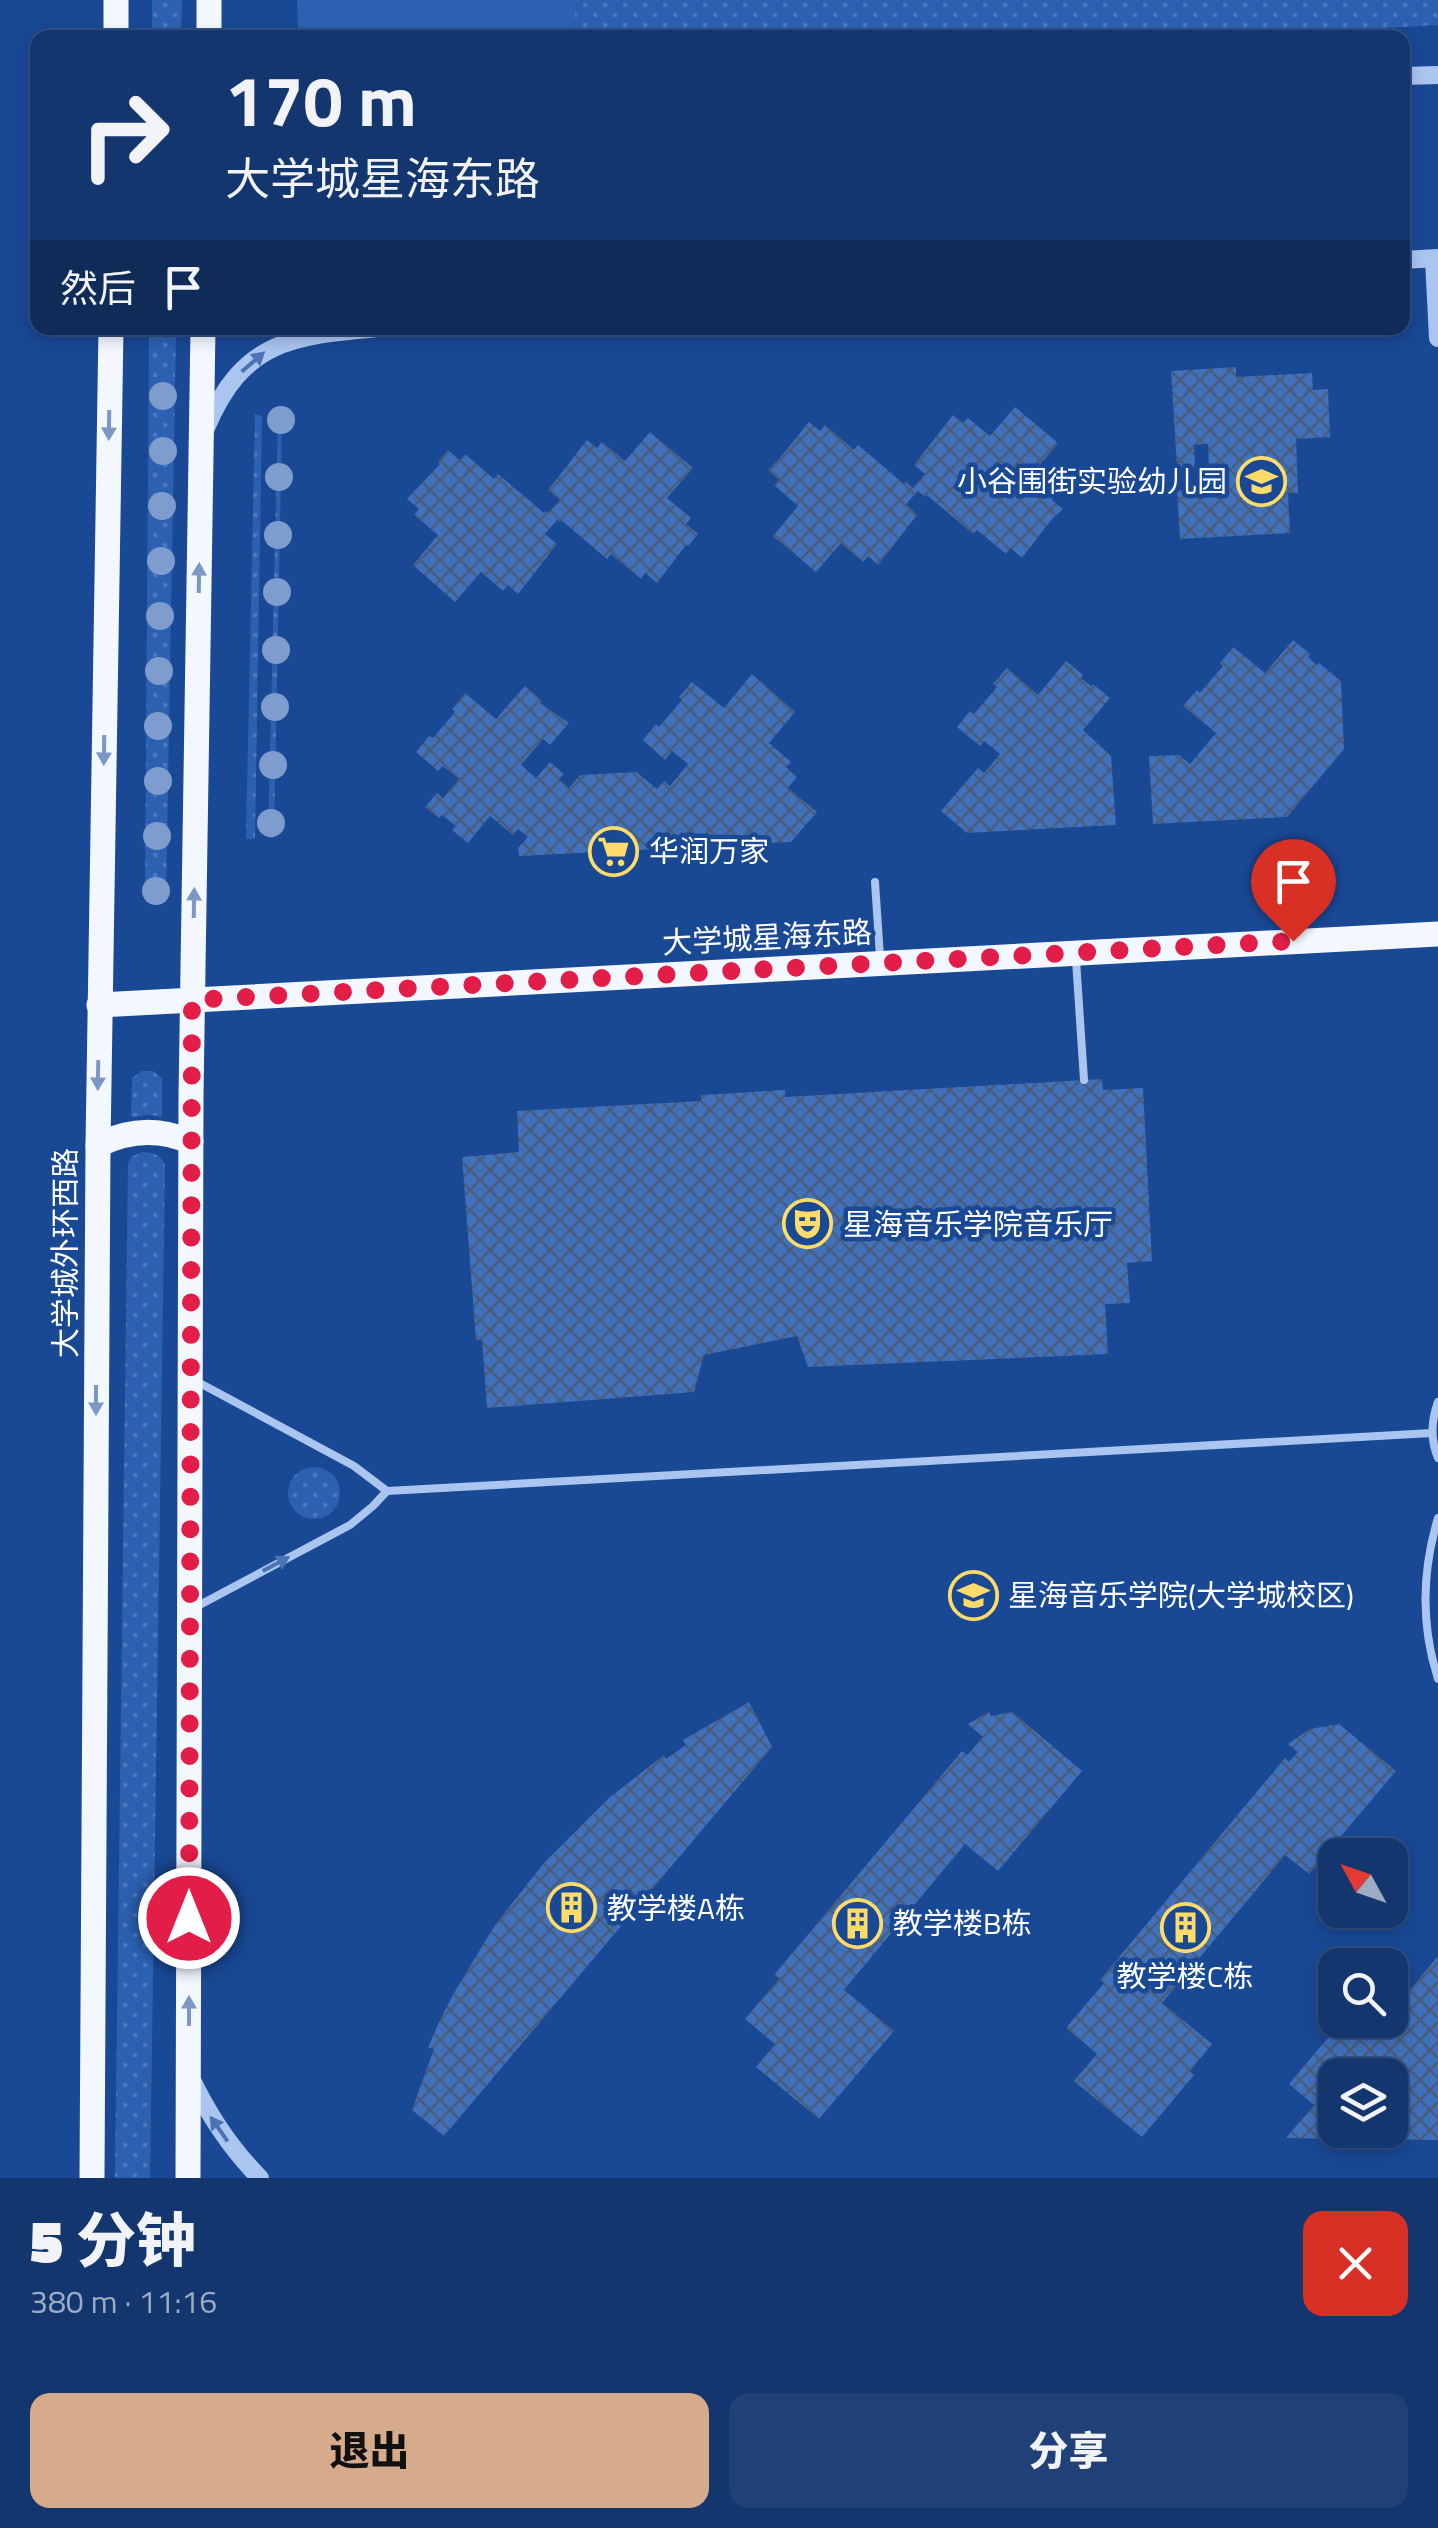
<!DOCTYPE html>
<html lang="zh">
<head>
<meta charset="utf-8">
<style>
	:root { --surface:#13366f; --page:#204177; --text:#f1f3f6; --muted:#9dabc3; --line:#325082; --accent:#d6ab8b }
	body { margin:0; font-family:"Titillium Web","Noto Sans SC",sans-serif; background:var(--page); color:var(--text); height:100vh; display:flex; flex-direction:column; font-size:38px; white-space:nowrap }
	* { box-sizing:border-box; margin:0 }
	p { font-size:32px; color:var(--muted) }
	.icon { flex:none; width:55px; height:55px; fill:none; stroke:currentColor; stroke-width:2; stroke-linecap:round; stroke-linejoin:round }
	.map { position:relative; height:2178px; overflow:hidden }
	.drawer { display:flex; flex-direction:column; background:var(--surface); flex:1 }
	.drawer>* { flex:none }
	.hud { position:absolute; left:30px; top:30px; width:1380px; height:305px; border-radius:20px; box-shadow:0 5px 15px #0003,0 0 0 2px var(--line); background:#13366f; color:var(--text); overflow:hidden }
	.needle { width:65px; rotate:310deg }
	.buttons { position:absolute; left:1318px; top:1838px; display:grid; gap:20px }
	.buttons a { display:grid; place-items:center; width:90px; height:90px; border-radius:20px; background:var(--surface); box-shadow:0 5px 15px #0003,0 0 0 2px var(--line); font-size:50px }
	.pin { position:absolute; display:grid; place-items:center; width:85px; height:85px; color:#fff; margin:-102px -42px; border-radius:50% 50% 50% 0; rotate:-45deg; box-shadow:0 0 10px #0007 }
	.pin .icon { rotate:45deg }
	.me { position:absolute; width:110px; margin:-55px; rotate:0deg; stroke-linejoin:round; filter:drop-shadow(0 0 8px #0008) }
	.turn { display:flex; align-items:center; gap:35px; height:210px; padding:0 30px; font-size:45px }
	.turn .icon { width:130px; height:130px; stroke-width:2.5 }
	.turn b { display:block; font-size:70px; line-height:85px }
	.then { display:flex; align-items:center; height:95px; padding:0 30px; background:#0003; gap:20px; font-size:38px }
	.round { display:grid; place-items:center; flex:none; width:105px; height:105px; border-radius:20px; background:var(--page) }
	.head { display:flex; align-items:center; justify-content:space-between; height:170px; padding:0 30px }
	h1 { font-size:60px; font-weight:800; line-height:75px }
	.button { display:flex; gap:20px; margin-top:auto; padding:20px 30px }
	.button a { flex:1; height:115px; border-radius:20px; background:var(--accent); color:#111; font-size:40px; font-weight:800; line-height:115px; text-align:center }
	.button a+a { background:var(--page); color:var(--text) }
	.map>svg:first-child { display:block }
	.grass { fill:url(#grass-dots) }
	.green { fill:#2c61b2 }
	.building { fill:url(#building-cross-hatch); fill-rule:evenodd }
	.lines { fill:none; stroke-linecap:round; stroke-linejoin:round }
	.service { stroke:#aac5f0; stroke-width:8 }
	.tertiary { stroke:#aac5f0; stroke-width:18 }
	.primary { stroke:#f3f7ff; stroke-width:25 }
	.tree { fill:#7e9ccd }
	.oneway { fill:#4c74b4 }
	.oneway2 { fill:#7b97c4 }
	.route { stroke:#e11d48; stroke-width:18; stroke-dasharray:0 32.4 }
	.labels { text-anchor:middle; dominant-baseline:central; stroke-width:9; stroke-linejoin:round; paint-order:stroke }
	.poi-label { font-size:30px; fill:#fff; stroke:#194894; text-anchor:start }
	.street-label { font-size:30px; fill:#fff; stroke:#194894 }
</style>
</head>
<body>
<div class="map">
<svg width="1438" height="2178" viewBox="0 0 1438 2178">
	<defs>
		<pattern id="grass-dots" width="8" height="8" patternUnits="userSpaceOnUse" patternTransform="scale(2.5)"><rect width="8" height="8" fill="#2c61b2"/><path d="M2 2h.1M6 6h.1" fill="none" stroke="#4c79be" stroke-width="1.8" stroke-linecap="round"/></pattern>
		<pattern id="building-cross-hatch" width="8" height="8" patternUnits="userSpaceOnUse" patternTransform="scale(2.5)"><rect width="8" height="8" fill="#4271bb"/><path d="M0 0l8 8M0 8l8-8" fill="none" stroke="#485d7e"/></pattern>
	</defs>
	<rect width="100%" height="100%" fill="#194894"/>
	<g class="grass">
		<path d="M152,0H182L181,37H152Z"/>
		<path d="M574,0H1438V25L1201,38H575Z"/>
		<path d="M149,328H176L166,897L163,902L156,905L149,903L145,896Z"/>
		<path d="M255,415L262,416L255,839H246Z"/>
		<path d="M278,416L282,417L274,838H268Z"/>
		<path d="M142,1071H153L162,1078V1117L150,1115L131,1117L132,1078Z"/>
		<path d="M142,1152C153,1152 162,1155 165,1166L150,2178H115L128,1163L131,1157Z"/>
		<circle cx="314" cy="1493" r="26"/>
	</g>
	<path class="green" d="M297,0H574L575,37H298Z"/>
	<g class="building">
		<path d="M1236,367V377L1312,373L1313,390L1328,389L1330,437L1296,439L1298,493H1288L1290,533L1180,539L1177,491L1210,489L1208,444L1194,445L1195,467L1177,468L1171,371Z"/>
		<path d="M1015,407L1058,443L1033,473L1057,494L1052,500L1063,509L1051,520L1022,558L1011,548L1006,554L977,530L973,534L927,495L925,497L918,491L906,504L917,515L878,565L868,556L863,562L841,543L816,572L773,536L798,506L774,485L779,480L768,470L779,459L809,422L820,431L825,425L854,450L858,445L904,484L906,482L913,488L925,474L914,465L953,415L963,423L968,418L990,436Z"/>
		<path d="M650,432L693,468L667,498L691,518L686,524L698,534L688,546L686,545L657,583L645,573L641,579L611,554L607,559L561,520L560,522L557,520L545,534L557,544L518,594L508,585L503,591L481,572L455,602L413,565L438,535L414,515L419,509L407,499L440,464L438,462L448,450L460,460L465,454L494,479L498,474L544,513L546,511L548,513L560,500L548,490L587,440L597,448L602,442L625,461Z"/>
		<path d="M1293,640L1310,654L1308,657L1317,665L1319,663L1341,681L1344,749L1287,817L1153,824L1149,756L1179,755L1190,764L1216,733L1183,706L1197,690L1200,693L1223,666L1220,663L1233,647L1265,673Z"/>
		<path d="M1066,661L1083,675L1081,678L1091,686L1093,684L1110,698L1083,730L1111,756L1116,825L967,833L941,811L978,768L984,773L1000,754L984,741L980,746L957,727L970,711L974,714L997,687L993,684L1007,668L1038,695Z"/>
		<path d="M752,674L795,712L769,743L791,762L786,767L797,777L788,788L817,812L791,842L519,856L518,848L528,837L518,829L513,835L490,816L468,843L452,830L456,826L442,815L439,818L425,807L437,793L443,798L459,779L443,766L438,771L416,752L429,736L433,738L455,712L452,709L465,693L496,719L525,686L542,701L540,703L569,723L550,745L543,739L521,765L536,778L550,762L564,774L559,779L569,788L580,775L636,772L657,789L664,781L670,786L688,764L672,751L665,760L643,740L656,724L659,727L682,700L679,697L692,682L724,708Z"/>
		<path d="M1102,1079L1103,1090L1143,1088L1152,1261L1127,1263L1130,1303L1105,1304L1108,1354L808,1367L797,1336L704,1355L694,1392L487,1408L482,1340H476L462,1157L519,1152L517,1111L701,1101V1095L785,1090V1097Z"/>
		<path d="M749,1702L772,1747L444,2136L412,2110L434,2049L428,2048L439,2022L454,1993L495,1925L544,1863L609,1798L664,1755L666,1759L686,1745L683,1740Z"/>
		<path d="M989,1712L991,1716L1012,1712L1082,1771L998,1871L965,1844L844,1990L894,2031L819,2119L756,2067L775,2044L745,2019L779,1979L774,1975L962,1751L967,1755L983,1737L968,1724Z"/>
		<path d="M1339,1724L1396,1771L1309,1874L1285,1855L1162,2003L1212,2044L1190,2071L1194,2075L1142,2137L1074,2081L1097,2054L1066,2028L1104,1983L1100,1980L1285,1758L1289,1762L1298,1752L1288,1744L1310,1729Z"/>
		<path d="M1438,1956V2140L1286,2138L1314,2105L1289,2084L1342,2021L1367,2041L1385,2020H1390V2014ZM1335,2075H1390V2130H1335Z"/>
	</g>
	<g class="lines">
		<g class="service">
			<path d="M875,882L880,957"/>
			<path d="M1076,960L1084,1080"/>
			<path d="M194,1380L354,1466L387,1491L373,1506L350,1525L194,1608"/>
			<path d="M1438,1402C1431,1421 1430,1439 1438,1458"/>
			<path d="M387,1491L1432,1433"/>
			<path d="M1438,1518C1422,1571 1421,1626 1438,1679"/>
		</g>
		<g class="tertiary">
			<path d="M1402,76L1438,75"/>
			<path d="M1434,259L1438,338"/>
			<path d="M1402,260L1438,258"/>
			<path d="M206,428C243,340 292,336 377,328"/>
			<path d="M190,2076C208,2114 230,2148 260,2178"/>
		</g>
		<g class="primary">
			<path d="M116,38V0"/>
			<path d="M209,38V0"/>
			<path d="M99,1005L1438,934"/>
			<path d="M98,1145C128,1130 160,1128 191,1142"/>
			<path d="M92,2178L98,1145L111,328"/>
			<path d="M188,2178L191,1096L203,328"/>
		</g>
	</g>
	<g class="tree">
		<circle cx="163" cy="396" r="14"/>
		<circle cx="281" cy="420" r="14"/>
		<circle cx="163" cy="451" r="14"/>
		<circle cx="279" cy="477" r="14"/>
		<circle cx="162" cy="506" r="14"/>
		<circle cx="278" cy="535" r="14"/>
		<circle cx="161" cy="561" r="14"/>
		<circle cx="277" cy="592" r="14"/>
		<circle cx="160" cy="616" r="14"/>
		<circle cx="276" cy="650" r="14"/>
		<circle cx="159" cy="671" r="14"/>
		<circle cx="275" cy="707" r="14"/>
		<circle cx="158" cy="726" r="14"/>
		<circle cx="273" cy="765" r="14"/>
		<circle cx="158" cy="781" r="14"/>
		<circle cx="271" cy="823" r="14"/>
		<circle cx="157" cy="836" r="14"/>
		<circle cx="156" cy="891" r="14"/>
	</g>
	<defs><path id="oneway-solid" d="M-6-.8H1V-3.2L6.5 0L1 3.2V.8H-6Z" transform="scale(2.5)"/></defs>
	<g class="oneway">
		<use href="#oneway-solid" transform="translate(253 362) rotate(-41)"/>
		<use href="#oneway-solid" transform="translate(276 1564) rotate(-28)"/>
		<use href="#oneway-solid" transform="translate(219 2129) rotate(-125)"/>
	</g>
	<g class="oneway2">
		<use href="#oneway-solid" transform="translate(109 425) rotate(91)"/>
		<use href="#oneway-solid" transform="translate(199 578) rotate(-89)"/>
		<use href="#oneway-solid" transform="translate(104 750) rotate(91)"/>
		<use href="#oneway-solid" transform="translate(194 903) rotate(-89)"/>
		<use href="#oneway-solid" transform="translate(98 1075) rotate(91)"/>
		<use href="#oneway-solid" transform="translate(96 1400) rotate(90)"/>
		<use href="#oneway-solid" transform="translate(189 2011) rotate(-90)"/>
	</g>
	<g class="lines">
		<path class="route" d="M189,1918L192,1000L1293,941"/>
	</g>
	<defs>
		<symbol id="school-ring" viewBox="-11 -11 22 22"><circle r="9.5" fill="#194894" stroke="#ffdc69" stroke-width="1.5"/><path d="M0-5L7-2L0 1L-7-2ZM-4 1L0 2.5L4 1V4Q0 6-4 4Z" fill="#ffdc69"/></symbol>
		<symbol id="supermarket-ring" viewBox="-11 -11 22 22"><circle r="9.5" fill="#194894" stroke="#ffdc69" stroke-width="1.5"/><path d="M-6-5.5h2.5l.6 2H6L4.5 2H-2.5L-4.4-4H-6ZM-1.5 3.2a1.3 1.3 0 1 0 .1 0ZM3 3.2a1.3 1.3 0 1 0 .1 0Z" fill="#ffdc69"/></symbol>
		<symbol id="theatre-ring" viewBox="-11 -11 22 22"><circle r="9.5" fill="#194894" stroke="#ffdc69" stroke-width="1.5"/><path d="M-5-5.5Q0-4 5-5.5V0Q5 5 0 6Q-5 5-5 0ZM-3.3-2.5H-1v1.5H-3.3ZM1-2.5H3.3v1.5H1ZM-2.8 1Q0 5.5 2.8 1Z" fill="#ffdc69"/></symbol>
		<symbol id="university-ring" viewBox="-11 -11 22 22"><circle r="9.5" fill="#194894" stroke="#ffdc69" stroke-width="1.5"/><path d="M0-5L7-2L0 1L-7-2ZM-4 1L0 2.5L4 1V4Q0 6-4 4Z" fill="#ffdc69"/></symbol>
		<symbol id="building-ring" viewBox="-11 -11 22 22"><circle r="9.5" fill="#194894" stroke="#ffdc69" stroke-width="1.5"/><path d="M-4-6H4V6H1V3H-1V6H-4ZM-2.5-4.3h1.7v1.8h-1.7ZM.8-4.3h1.7v1.8H.8ZM-2.5-1h1.7V.8h-1.7ZM.8-1h1.7V.8H.8Z" fill="#ffdc69"/></symbol>
	</defs>
	<g fill-rule="evenodd">
		<use href="#school-ring" x="1234" y="454" width="55" height="55"/>
		<use href="#supermarket-ring" x="586" y="824" width="55" height="55"/>
		<use href="#theatre-ring" x="780" y="1196" width="55" height="55"/>
		<use href="#university-ring" x="946" y="1568" width="55" height="55"/>
		<use href="#building-ring" x="544" y="1880" width="55" height="55"/>
		<use href="#building-ring" x="830" y="1896" width="55" height="55"/>
		<use href="#building-ring" x="1158" y="1900" width="55" height="55"/>
	</g>
	<g class="labels">
		<g class="poi-label">
			<text x="1227" y="481" text-anchor="end">小谷围街实验幼儿园</text>
			<text x="649" y="851">华润万家</text>
			<text x="843" y="1224">星海音乐学院音乐厅</text>
			<text x="1008" y="1595">星海音乐学院(大学城校区)</text>
			<text x="607" y="1908">教学楼A栋</text>
			<text x="893" y="1923">教学楼B栋</text>
			<text x="1185" y="1976" text-anchor="middle">教学楼C栋</text>
		</g>
		<g class="street-label">
			<text transform="translate(767 937) rotate(-3)">大学城星海东路</text>
			<text transform="translate(65 1253) rotate(-90)">大学城外环西路</text>
		</g>
	</g>
</svg>
<div class="buttons">
<a><svg class="needle" viewBox="-14 -14 28 28"><path d="M0-13l5 13h-10z" fill="#e53935"/><path d="M0 13l5-13h-10z" fill="#9dabc3"/></svg></a>
<a><svg class="icon" aria-label="search" viewBox="0 0 24 24"><circle cx="10" cy="10" r="6"/><path d="M15 15l6 6"/></svg></a>
<a><svg class="icon" aria-label="layers" viewBox="0 0 24 24"><path d="M12 4l9 5-9 5-9-5zM3 14l9 5 9-5"/></svg></a>
</div>
<div class="pin" style="left:1293px;top:941px;background:#d93025"><svg class="icon" aria-label="arrive" viewBox="0 0 24 24"><path d="M6 21V4h12l-3 4 3 4H6"/></svg></div>
<svg class="me" style="left:189px;top:1918px" viewBox="-20 -20 40 40"><circle r="17" fill="#e11d48" stroke="#fff" stroke-width="3"/><path d="M0-11L8 9 0 5-8 9z" fill="#fff"/></svg>
<div class="hud">
<div class="turn"><svg class="icon" aria-label="right" viewBox="0 0 24 24"><path d="M7 20v-9h11M14 6l5 5-5 5"/></svg><div><b>170 m</b>大学城星海东路</div></div>
<div class="then">然后<svg class="icon" aria-label="arrive" viewBox="0 0 24 24"><path d="M6 21V4h12l-3 4 3 4H6"/></svg></div>
</div>
</div>
<section class="drawer">
<div class="head"><div><h1>5 分钟</h1><p>380 m · 11:16</p></div><a class="round" style="background:#d93025;color:#fff"><svg class="icon" aria-label="close" viewBox="0 0 24 24"><path d="M6 6l12 12M18 6L6 18"/></svg></a></div>
<div class="button"><a>退出</a><a>分享</a></div>
</section>
</body>
</html>
